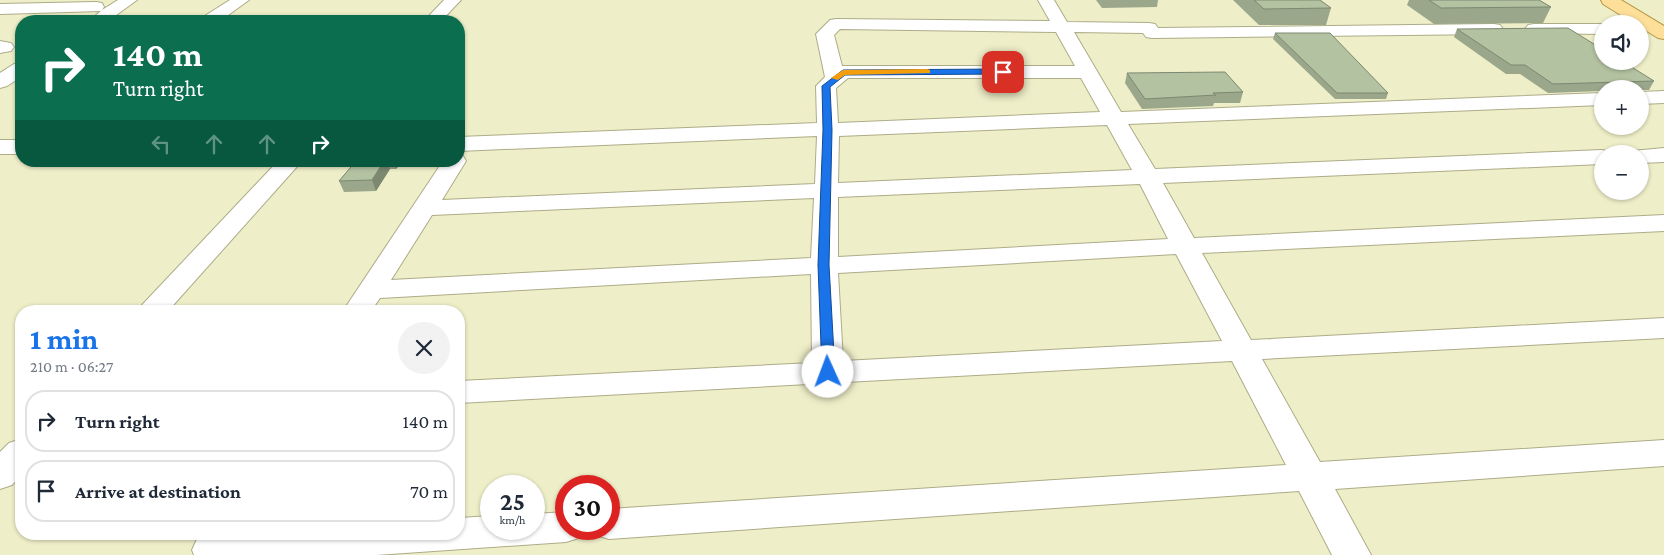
<!DOCTYPE html>
<html lang="en">
<head>
<meta charset="utf-8">
<style>
	:root { --surface:#fff; --page:#f2f2f3; --text:#1f2937; --muted:#747a83; --line:#e0e1e3; --accent:#1a73e8 }
	body { margin:0; font-family:"Crimson Pro",serif; background:var(--page); color:var(--text); height:100vh; display:flex; flex-direction:column; font-size:19px; white-space:nowrap }
	* { box-sizing:border-box; margin:0 }
	p { font-size:16px; color:var(--muted) }
	.icon { flex:none; width:28px; height:28px; fill:none; stroke:currentColor; stroke-width:2; stroke-linecap:round; stroke-linejoin:round }
	.map { position:relative; flex:1; overflow:hidden }
	.details { position:absolute; left:15px; top:305px; width:450px; height:235px; display:flex; flex-direction:column; background:var(--surface); border-radius:20px; box-shadow:0 1px 4px #0004 }
	.details>* { flex:none }
	.top-card { position:absolute; left:15px; top:15px; width:450px; height:152px; border-radius:20px; box-shadow:0 1px 4px #0004; background:#0b6e4f; color:#fff; overflow:hidden }
	.tools { position:absolute; left:1594px; top:15px; display:grid; gap:10px }
	.tools a { display:grid; place-items:center; width:55px; height:55px; border-radius:50%; background:var(--surface); box-shadow:0 1px 4px #0004; font-size:25px }
	.speed { position:absolute; left:480px; top:475px; display:flex; gap:10px; font-size:25px; font-weight:700; text-align:center }
	.speed>* { display:grid; place-content:center; width:65px; height:65px; border-radius:50%; background:var(--surface); box-shadow:0 1px 4px #0004; line-height:1 }
	.speed small { font-size:12px; font-weight:400 }
	.speed .limit { border:8px solid #d22; background:#fff; color:#111 }
	.pin { position:absolute; display:grid; place-items:center; width:42px; height:42px; color:#fff; margin:-21px; border-radius:10px; box-shadow:0 2px 8px #0006 }
	.me { position:absolute; width:55px; margin:-28px; rotate:358deg; stroke-linejoin:round; filter:drop-shadow(0 0 4px #0008) }
	.turn { display:flex; align-items:center; gap:18px; height:105px; padding:0 15px; font-size:22px }
	.turn .icon { width:65px; height:65px; stroke-width:2.5 }
	.turn b { display:block; font-size:35px; line-height:42px }
	.lanes { display:flex; align-items:center; height:48px; padding:0 15px; background:#0003; justify-content:center; gap:25px; direction:ltr }
	.lanes .off { opacity:.35 }
	.round { display:grid; place-items:center; flex:none; width:52px; height:52px; border-radius:26px; background:var(--page) }
	.head { display:flex; align-items:center; justify-content:space-between; height:85px; padding:0 15px }
	h1 { font-size:30px; font-weight:700; line-height:38px; color:var(--accent) }
	ul { padding:0; list-style:none }
	li { display:flex; align-items:center; gap:15px; height:62px; margin:0 10px 8px; padding:0 5px; border:2px solid var(--line); border-radius:20px }
	li div { flex:1 }
	li b { display:block; font-size:19px }
	li em { font-style:normal }
	.map>svg:first-child { display:block }
	.lines { fill:none; stroke-linecap:round; stroke-linejoin:round }
	.minor-casing { stroke:#adac88; stroke-width:2 }
	.major-casing { stroke:#b69646; stroke-width:2 }
	.minor { fill:#fff; fill-rule:evenodd }
	.major { fill:#fddf9a; fill-rule:evenodd }
	.wall { fill:#9aa78a }
	.shaded-wall { fill:#7d8871 }
	.building { fill:#b3c2a1; stroke:#7d8871 }
	.route { fill:#1a73e8; stroke:#114b97 }
	.slow { fill:#f59e0b }
</style>
</head>
<body>
<div class="map">
<svg width="1664" height="555" viewBox="0 0 1664 555">
	<rect width="100%" height="100%" fill="#eeeec8"/>
	<g class="lines">
		<defs>
			<g id="minor">
				<path d="M118,0H137L108,21H89L101,11L0,14V4L96,2L102,3L104,7L102,10Z"/>
				<path d="M230,0H249L220,21H201L203,17Z"/>
				<path d="M444,0H461L441,21H424Z"/>
				<path d="M1038,0H1054L1067,22L1149,23L1155,24L1158,28L1494,24L1500,25L1503,29L1500,33L1494,34L1152,38L1146,37L1143,33L1074,32L1121,112L1602,93V105L1128,124L1155,169L1602,150L1610,152L1611,154H1602V164L1163,183L1194,238L1664,215V231L1202,253L1251,340L1664,318V338L1262,359L1320,462L1664,440V466L1335,489L1371,555H1332L1299,491L609,539L596,535L593,529H609V509L1286,465L1232,361L459,403V381L812,363L811,274L380,298L371,311H343L443,161H459V155L463,156L466,161L442,200L815,184L817,136L459,151V137L817,123L816,86L825,77L816,34L830,20L836,19L1050,21ZM840,29L1056,32L1075,66H842L834,35ZM848,78H1081L1100,112L838,123L836,88ZM1107,125L1132,170L838,183L839,136ZM1140,184L1168,239L838,257V197ZM814,198L811,258L391,280L432,215ZM1176,254L1222,341L843,361L838,273Z"/>
				<path d="M1534,24H1602V34L1528,33L1525,29L1528,25Z"/>
				<path d="M0,41L11,43L14,47L11,51L0,53Z"/>
				<path d="M21,62V77L7,86L0,88V73L14,64Z"/>
				<path d="M1664,91V103L1640,104V92Z"/>
				<rect x="0" y="140" width="21" height="14"/>
				<path d="M1664,148V162L1640,163V154H1630L1632,151Z"/>
				<path d="M278,161H302L168,311H138L142,305Z"/>
				<path d="M21,439V475L12,485L0,489V452L9,443Z"/>
				<path d="M566,512V529H584L579,538L566,542L376,555H194L192,550L197,539L211,534H459V518L491,516V529H534V514Z"/>
			</g>
			<path id="major" d="M1601,0H1621L1664,26V39L1658,38L1640,27V24H1635L1603,4Z"/>
		</defs>
		<use href="#minor" class="minor-casing"/>
		<use href="#major" class="major-casing"/>
		<use href="#minor" class="minor"/>
		<use href="#major" class="major"/>
	</g>
	<g class="wall">
		<path d="M1096,0H1158L1157,7L1102,8Z"/>
		<path d="M1233,0H1320L1331,8L1326,25H1259Z"/>
		<path d="M1409,0H1539L1551,7L1543,23L1434,24L1407,5Z"/>
		<path d="M1457,29L1654,81L1649,90H1640V89H1602V91L1548,93L1520,74H1506L1454,37Z"/>
		<path d="M1275,33L1388,93L1386,99H1335L1273,39Z"/>
		<path d="M1127,73L1243,92L1240,103H1214L1213,106L1142,109L1125,83Z"/>
		<path d="M356,161H403L396,169H390L376,191L344,192L339,181Z"/>
	</g>
	<g class="shaded-wall">
		<path d="M384,161H387L390,169L376,191L372,180Z"/>
		<path d="M393,161H403L396,169Z"/>
	</g>
	<g class="building">
		<path d="M1254,0H1320L1331,8L1264,9Z"/>
		<path d="M1429,0H1539L1551,7L1441,8Z"/>
		<path d="M1568,28L1602,49V61H1622L1654,81L1553,84L1525,65H1511L1457,29Z"/>
		<path d="M1275,33H1330L1388,93H1337Z"/>
		<path d="M1225,72L1243,92L1213,93L1216,95L1145,99L1127,73Z"/>
		<path d="M356,161H384L372,180L339,181Z"/>
	</g>
	<path class="route" d="M1003,69L1006,70V74L845,75L830,87L832,130L829,265L835,372L833,376H824L822,372L818,265L823,130L822,86L843,70Z"/>
	<path class="slow" d="M927,69L930,70V73L845,75L838,80L831,78L843,70Z"/>
</svg>
<div class="tools">
<a><svg class="icon" aria-label="sound" viewBox="0 0 24 24"><path d="M4 9h4l5-4v14l-5-4H4zM17 9q2 3 0 6"/></svg></a>
<a>+</a>
<a>−</a>
</div>
<div class="speed"><div>25<small>km/h</small></div><div class="limit">30</div></div>
<div class="pin" style="left:1003px;top:72px;background:#d93025"><svg class="icon" aria-label="arrive" viewBox="0 0 24 24"><path d="M6 21V4h12l-3 4 3 4H6"/></svg></div>
<svg class="me" style="left:828px;top:372px" viewBox="-20 -20 40 40"><circle r="19" fill="#fff"/><path d="M0-13L10 11 0 6-10 11z" fill="#1a73e8"/></svg>
<div class="top-card">
<div class="turn"><svg class="icon" aria-label="right" viewBox="0 0 24 24"><path d="M7 20v-9h11M14 6l5 5-5 5"/></svg><div><b>140 m</b>Turn right</div></div>
<div class="lanes"><svg class="icon off" aria-label="left" viewBox="0 0 24 24"><path d="M17 20v-9H6M10 6l-5 5 5 5"/></svg><svg class="icon off" aria-label="ahead" viewBox="0 0 24 24"><path d="M12 20V5M6 11l6-6 6 6"/></svg><svg class="icon off" aria-label="ahead" viewBox="0 0 24 24"><path d="M12 20V5M6 11l6-6 6 6"/></svg><svg class="icon" aria-label="right" viewBox="0 0 24 24"><path d="M7 20v-9h11M14 6l5 5-5 5"/></svg></div>
</div>
<section class="details">
<div class="head"><div><h1>1 min</h1><p>210 m · 06:27</p></div><a class="round"><svg class="icon" aria-label="close" viewBox="0 0 24 24"><path d="M6 6l12 12M18 6L6 18"/></svg></a></div>
<ul>
<li><svg class="icon" aria-label="right" viewBox="0 0 24 24"><path d="M7 20v-9h11M14 6l5 5-5 5"/></svg><div><b>Turn right</b></div><em>140 m</em></li>
<li><svg class="icon" aria-label="arrive" viewBox="0 0 24 24"><path d="M6 21V4h12l-3 4 3 4H6"/></svg><div><b>Arrive at destination</b></div><em>70 m</em></li>
</ul>
</section>
</div>
</body>
</html>
